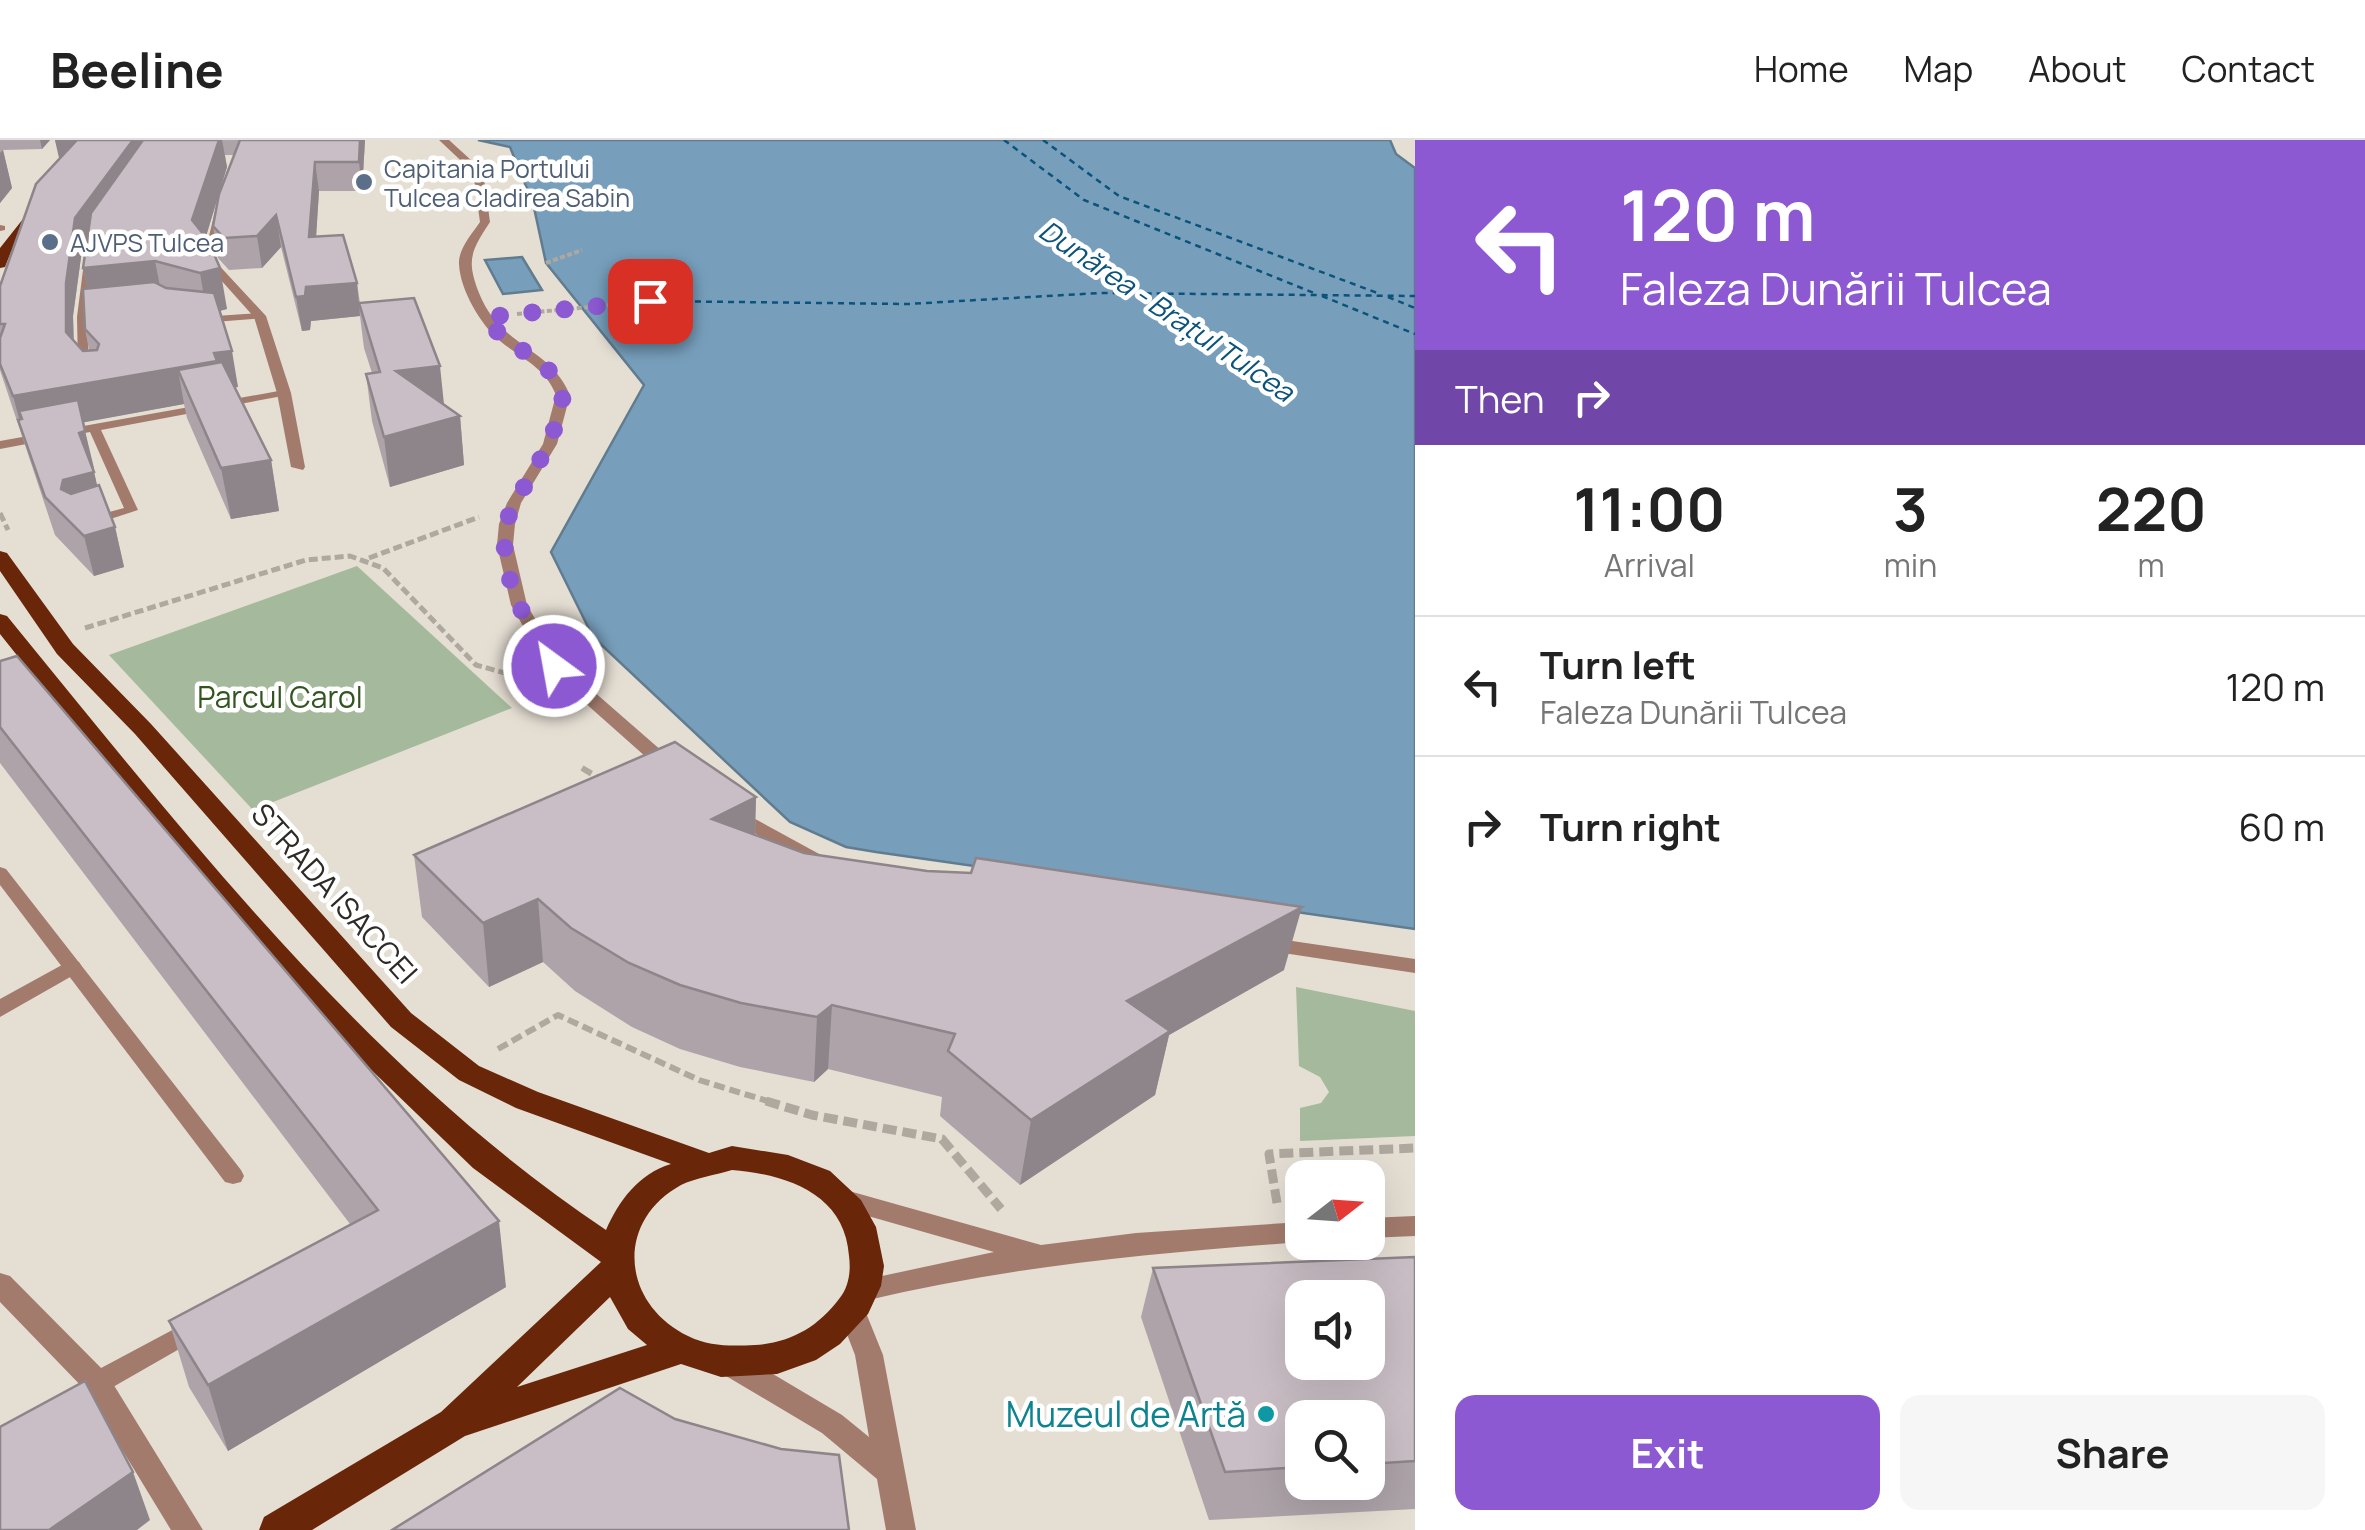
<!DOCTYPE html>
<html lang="en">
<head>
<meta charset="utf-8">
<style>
	:root { --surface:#fff; --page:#f6f6f6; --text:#222; --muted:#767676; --line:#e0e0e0; --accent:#8c59d2 }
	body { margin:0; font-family:Manrope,sans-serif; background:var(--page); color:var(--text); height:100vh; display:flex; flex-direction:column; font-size:38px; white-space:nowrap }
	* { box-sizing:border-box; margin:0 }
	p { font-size:32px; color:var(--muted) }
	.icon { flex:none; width:55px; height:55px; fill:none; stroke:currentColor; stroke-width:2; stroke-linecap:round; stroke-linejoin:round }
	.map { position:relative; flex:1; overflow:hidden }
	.details { display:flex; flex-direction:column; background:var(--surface); width:950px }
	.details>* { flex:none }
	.guide { background:#8c59d2; color:#fff; overflow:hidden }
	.needle { width:65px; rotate:73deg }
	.controls { position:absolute; left:1285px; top:1020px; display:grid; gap:20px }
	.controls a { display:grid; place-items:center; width:100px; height:100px; border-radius:20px; background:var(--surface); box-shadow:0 10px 40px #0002; font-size:50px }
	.pin { position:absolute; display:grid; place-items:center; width:85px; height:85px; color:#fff; margin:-42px; border-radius:20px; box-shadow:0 5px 15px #0006 }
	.me { position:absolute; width:110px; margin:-55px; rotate:328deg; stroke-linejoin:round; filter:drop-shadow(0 0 8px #0008) }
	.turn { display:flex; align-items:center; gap:35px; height:210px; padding:0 40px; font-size:45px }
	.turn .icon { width:130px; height:130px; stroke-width:2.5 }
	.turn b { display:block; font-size:70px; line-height:85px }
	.then { display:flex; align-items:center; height:95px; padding:0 40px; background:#0003; gap:20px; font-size:38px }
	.eta { display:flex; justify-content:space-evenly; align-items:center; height:170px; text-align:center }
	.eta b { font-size:60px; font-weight:700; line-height:70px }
	.cta { display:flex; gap:20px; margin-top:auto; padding:20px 40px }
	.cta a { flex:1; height:115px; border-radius:20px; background:var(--accent); color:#fff; font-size:40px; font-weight:700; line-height:115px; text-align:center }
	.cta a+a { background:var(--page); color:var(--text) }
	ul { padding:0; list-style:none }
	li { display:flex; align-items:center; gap:30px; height:140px; padding:0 40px; border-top:2px solid var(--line) }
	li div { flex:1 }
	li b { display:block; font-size:38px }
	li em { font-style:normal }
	header { display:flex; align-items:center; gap:60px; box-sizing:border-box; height:140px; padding:0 50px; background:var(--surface); border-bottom:2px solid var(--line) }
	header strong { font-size:48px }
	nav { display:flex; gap:55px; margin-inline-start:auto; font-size:35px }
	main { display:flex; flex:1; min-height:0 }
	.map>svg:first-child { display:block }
	.green { fill:#a5ba9c }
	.water { fill:#779fbc; stroke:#617c8f; stroke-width:2.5 }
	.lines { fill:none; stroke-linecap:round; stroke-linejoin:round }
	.ferry { stroke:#0b537a; stroke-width:2.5; stroke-dasharray:6 5; stroke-linecap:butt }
	.path-far3 { stroke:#aea89f; stroke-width:4; stroke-dasharray:5 2.5; stroke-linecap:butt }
	.path-far2 { stroke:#aea89f; stroke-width:5; stroke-dasharray:9 4; stroke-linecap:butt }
	.path-far1 { stroke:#aea89f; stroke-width:6; stroke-dasharray:11 5; stroke-linecap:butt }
	.path { stroke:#aea89f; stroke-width:9; stroke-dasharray:14 6; stroke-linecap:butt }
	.service { fill:#a37b6d; fill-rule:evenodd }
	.pedestrian { fill:#a37b6d; fill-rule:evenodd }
	.minor { fill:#a37b6d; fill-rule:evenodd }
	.tertiary { fill:#a37b6d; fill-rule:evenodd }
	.primary { fill:#692609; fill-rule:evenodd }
	.wall { fill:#ada3a9; fill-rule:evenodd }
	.shaded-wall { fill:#8d858a }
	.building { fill:#c9bec5; stroke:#8d858a; stroke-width:2.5; fill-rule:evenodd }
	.route { stroke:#8c59d2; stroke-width:18; stroke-dasharray:0 32.4 }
	.service-dot { fill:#5c6f8a; stroke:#fff; stroke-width:4 }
	.culture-dot { fill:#0f9aa8; stroke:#fff; stroke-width:4 }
	.labels { text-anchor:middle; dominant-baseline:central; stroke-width:9; stroke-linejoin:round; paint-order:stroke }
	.far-service-label { font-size:25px; fill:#4e5e75; stroke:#fff; text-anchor:start }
	.far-water-label { font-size:28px; font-style:italic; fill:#0b537a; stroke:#fff }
	.park-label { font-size:30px; fill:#32551f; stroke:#fff }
	.street-label { font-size:30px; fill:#2e2b27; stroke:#fff }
	.near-culture-label { font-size:35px; fill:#0d838f; stroke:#fff; text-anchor:end }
</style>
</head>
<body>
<header>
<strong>Beeline</strong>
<nav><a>Home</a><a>Map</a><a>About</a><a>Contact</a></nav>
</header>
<main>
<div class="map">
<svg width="1415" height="1390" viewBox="0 0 1415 1390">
	<rect width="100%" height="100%" fill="#e5ded3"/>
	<g class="green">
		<path d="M357,426L512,568L253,670L109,515Z"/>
		<path d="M1296,847L1415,871V996L1300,1001V968L1321,963L1329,952L1320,937L1299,926Z"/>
	</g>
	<g class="water">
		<path d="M478,0H1390L1396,14L1415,28V789L876,712L846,707L790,682L593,497L551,412L644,245L546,123L533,63L510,7Z"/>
		<path d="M522,117L542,150L503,154L485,120Z"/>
	</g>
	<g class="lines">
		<g class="ferry">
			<path d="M1004,0L1084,60L1314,153"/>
			<path d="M1043,0L1119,56L1380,154"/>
			<path d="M1322,156L1415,194"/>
			<path d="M1388,157L1415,168"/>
			<path d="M651,161L908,164L1100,153L1415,156"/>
		</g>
		<g class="path-far3">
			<path d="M546,123L582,110"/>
			<path d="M517,174L651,161"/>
		</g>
		<g class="path-far2">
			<path d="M0,373L8,390"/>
			<path d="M369,418L479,377"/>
			<path d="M85,488L306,420L350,416L383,428L476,525L530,540"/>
		</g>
		<g class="path-far1">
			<path d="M582,628L602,640"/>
			<path d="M498,909L558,875L699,940L774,963"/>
		</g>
		<g class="path">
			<path d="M766,961L812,975L942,999L1001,1069"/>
			<path d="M1277,1063L1269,1014L1415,1008"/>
		</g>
		<g class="service">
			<path d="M89,119L94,122L88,173L98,176L87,180L89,226L96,233L90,236L78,227L77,177L84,122Z"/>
			<path d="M260,173L265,176L264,178L201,183L196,180L201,177Z"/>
			<path d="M284,250L290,253L288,255L101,290L138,370L92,385L85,381L87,378L124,368L90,292L0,309V301Z"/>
			<path d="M0,727L6,729L241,1030L244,1036L241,1042L233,1044L225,1042L0,745Z"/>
			<path d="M193,1179L202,1182L205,1189L202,1196L106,1251L97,1254L88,1251L84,1243L88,1235Z"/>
		</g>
		<g class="pedestrian">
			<path d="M439,0H449L483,31L490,82C471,111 466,120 479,153C501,208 549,206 570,255L557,304L521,363L515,384L513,405L527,465L561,523L678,625L680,629L678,633H664L548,530L511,465L497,405L499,384L507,363L543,304L556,255C545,227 522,219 500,201C481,185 460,150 459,124C458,109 472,94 480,82L473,32Z"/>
			<path d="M735,668L821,715L824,719L814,725L807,723L728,678L725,674L728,670Z"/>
			<path d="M1264,797L1415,819V833L1256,809L1253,804L1256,799Z"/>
		</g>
		<g class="minor">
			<path d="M216,68L225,70L214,120L266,176L291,253L305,327L303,330L291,327L277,253L254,177L203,120Z"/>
			<path d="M0,85L5,86V90L0,91Z"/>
			<path d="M71,820L79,822L82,827L79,832L0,877V859Z"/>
			<path d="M842,1049L1041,1105L1136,1093L1302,1082V1102C1154,1113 1009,1126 864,1161L854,1158L850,1150L854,1142L994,1112L833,1066L829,1059L833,1052Z"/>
			<path d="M1415,1076V1096L1368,1098V1078Z"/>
			<path d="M0,1133L10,1136L107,1234L203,1390H171L87,1252L0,1162Z"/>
		</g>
		<path class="tertiary" d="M852,1160L862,1163L883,1215L916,1390H886L877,1339L822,1293L721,1233L717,1224L721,1215L731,1212L741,1215L842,1275L869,1297L855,1215L838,1171L842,1163Z"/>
		<g class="primary">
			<path d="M38,60L48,63L11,112L5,127L0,128V108Z"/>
			<path d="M0,411L7,413L73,504L151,584L411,873L479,926L538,952L709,1013L732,1006L788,1015L830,1031L861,1060L876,1087L884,1126L881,1146L868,1174L840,1204L816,1220L777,1234L721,1237L681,1224L465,1296L312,1390H259L264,1377L441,1272L601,1122L473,1028L331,891L214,758L47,553L0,494V474L7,476C188,697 366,929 606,1090C619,1061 638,1034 671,1024L516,968L459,940L391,887L135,594L57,514L0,431ZM732,1030C785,1034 845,1053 849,1116C851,1131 849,1147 839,1159C818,1187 790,1203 755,1205C732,1206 710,1207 688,1196C622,1164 614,1082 681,1045C695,1038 716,1035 732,1030ZM610,1157L628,1189L647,1205L517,1247Z"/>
		</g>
	</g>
	<g class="wall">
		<path d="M0,0H50L42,9L3,10L12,48L0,63Z"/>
		<path d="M55,0H365L362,51H319L316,97L357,143L360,163L444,265L460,276L464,325L390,347L372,281L366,234L372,233L364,208L360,176L311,181L310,190L302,191L281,107L262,128L229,130L218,118L213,86L234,15H225L227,27L206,97L227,169L220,171L238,247H234L271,320L279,371L231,379L187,278L184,264L83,282L97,346L115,387L124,427L94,436L55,395L0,230V146L60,19ZM87,103L83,128L88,149L85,189L89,210L83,211L74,200L73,176L82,110Z"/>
		<path d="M0,521L506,1147L228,1311L189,1247L169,1181L350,1084L0,623Z"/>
		<path d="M756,657L755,695L804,713L1284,830L1169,895L1155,955L1020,1045L940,976L942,957L828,929L814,942L740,927L680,909L632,887L575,851L543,822L489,847L422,777L414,715Z"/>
		<path d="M1415,1117V1369L1209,1380L1141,1177L1153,1128ZM1302,1278H1368V1342H1302Z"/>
	</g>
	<g class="shaded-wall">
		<path d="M40,0H50L42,9Z"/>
		<path d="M55,0H87L61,27Z"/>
		<path d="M133,0H158L82,110L73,176L74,227L66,192V143L75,78Z"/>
		<path d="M219,0H222L227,27L199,119L192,80Z"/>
		<path d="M360,0H365L362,51L359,22Z"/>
		<path d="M3,10L12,48L0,63V13Z"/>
		<path d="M315,22L319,51L314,129L309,97Z"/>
		<path d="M276,75L281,107L262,128L257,96Z"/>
		<path d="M155,121L163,162L92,169L83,128Z"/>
		<path d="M220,128L227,169L207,174L200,133Z"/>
		<path d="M357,143L360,176L311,181L310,190L302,191L296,157L306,147Z"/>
		<path d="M232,211L238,247L222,249L178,230L184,264L26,293L19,271L25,293H23L13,256L214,213Z"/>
		<path d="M440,226L445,274L396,231Z"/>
		<path d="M460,276L464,325L390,347L384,297Z"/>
		<path d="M85,291L94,328L88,330L79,293Z"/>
		<path d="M271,320L279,371L231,379L221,328Z"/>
		<path d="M94,332L103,370L61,349L63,340Z"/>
		<path d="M115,387L124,427L94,436L84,396Z"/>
		<path d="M756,657L754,718L712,679Z"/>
		<path d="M538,759L543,822L489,847L483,783Z"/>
		<path d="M1302,767L1284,830L1169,895L1155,955L1020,1045L1031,980L1127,861Z"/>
		<path d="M832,865L828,929L814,942L817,877Z"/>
		<path d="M499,1081L506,1147L228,1311L208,1245Z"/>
		<path d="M133,1332L150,1380L137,1390H49Z"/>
	</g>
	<g class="building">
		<path d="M77,0H133L75,78L66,143V192L83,211L97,210L99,204L85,189L83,149L154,142L166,148L214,153L232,211L214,213L217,221L13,256L0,224V198L5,184H0V146L36,44Z"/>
		<path d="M143,0H219L192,80L208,100L220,128L200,133L155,121L83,128L91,73Z"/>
		<path d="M240,0H360L359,22H315L309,97L343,95L357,143L306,147L305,156L296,157L276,75L257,96L224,98L213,86L219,54Z"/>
		<path d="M414,158L440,226L396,231L460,276L384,297L366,234L380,232L359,163Z"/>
		<path d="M222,222L271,320L221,328L178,230Z"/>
		<path d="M78,260L85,291L79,293L94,332L63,340L61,349L71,354L99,345L115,387L84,396L45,357L18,280L22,279L19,271Z"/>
		<path d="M17,516L499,1081L208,1245L169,1181L378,1070L0,587V521Z"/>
		<path d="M675,602L756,657L712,679L804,713L927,731L971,733L976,718L1302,767L1127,861L1170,891L1031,980L948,911L955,894L832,865L817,877L741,863L680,845L629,823L571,788L538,759L483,783L414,715Z"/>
		<path d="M1415,1117V1321L1368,1324V1278H1302V1327L1225,1332L1153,1128ZM1302,1158H1368V1222H1302Z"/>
		<path d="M85,1241L133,1332L49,1390H0V1287Z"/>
		<path d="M620,1248L675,1279L781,1309L839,1315L849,1390H392Z"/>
	</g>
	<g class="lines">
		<path class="route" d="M554,526C524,483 485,412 516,360C537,326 557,296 563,255C552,215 505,211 486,177L650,161"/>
	</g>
	<g class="service-dot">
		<circle cx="364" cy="42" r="10"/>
		<circle cx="50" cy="102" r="10"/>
	</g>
	<circle class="culture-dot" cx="1266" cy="1274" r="10"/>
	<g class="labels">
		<g class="far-service-label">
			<text x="384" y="28">Capitania Portului<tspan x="384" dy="29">Tulcea Cladirea Sabin</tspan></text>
			<text x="70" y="102">AJVPS Tulcea</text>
		</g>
		<g class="far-water-label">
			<text transform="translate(1167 170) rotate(34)">Dunărea - Brațul Tulcea</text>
		</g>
		<g class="park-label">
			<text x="280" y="556">Parcul Carol</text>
		</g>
		<g class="street-label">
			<text transform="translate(335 753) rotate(48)">STRADA ISACCEI</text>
		</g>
		<g class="near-culture-label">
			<text x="1246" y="1274">Muzeul de Artă</text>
		</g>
	</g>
</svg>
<div class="controls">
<a><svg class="needle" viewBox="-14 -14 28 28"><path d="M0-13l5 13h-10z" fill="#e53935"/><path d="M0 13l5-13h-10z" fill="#767676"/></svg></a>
<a><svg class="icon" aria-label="sound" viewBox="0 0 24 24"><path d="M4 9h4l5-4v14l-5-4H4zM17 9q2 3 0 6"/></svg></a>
<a><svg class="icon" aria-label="search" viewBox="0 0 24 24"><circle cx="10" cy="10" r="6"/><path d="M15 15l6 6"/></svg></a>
</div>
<div class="pin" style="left:650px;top:161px;background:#d93025"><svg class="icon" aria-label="arrive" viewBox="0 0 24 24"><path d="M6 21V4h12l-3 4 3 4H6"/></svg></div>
<svg class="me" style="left:554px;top:526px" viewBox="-20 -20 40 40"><circle r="17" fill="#8c59d2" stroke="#fff" stroke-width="3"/><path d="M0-11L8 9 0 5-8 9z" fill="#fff"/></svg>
</div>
<section class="details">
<div class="guide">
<div class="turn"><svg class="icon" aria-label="left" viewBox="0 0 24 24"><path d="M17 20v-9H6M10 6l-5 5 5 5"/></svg><div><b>120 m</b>Faleza Dunării Tulcea</div></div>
<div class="then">Then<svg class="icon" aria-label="right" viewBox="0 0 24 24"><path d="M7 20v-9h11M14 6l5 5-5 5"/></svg></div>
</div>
<div class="eta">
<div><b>11:00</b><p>Arrival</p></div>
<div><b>3</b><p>min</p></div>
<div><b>220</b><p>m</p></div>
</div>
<ul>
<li><svg class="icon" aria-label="left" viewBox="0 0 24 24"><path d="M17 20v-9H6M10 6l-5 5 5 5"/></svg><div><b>Turn left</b><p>Faleza Dunării Tulcea</p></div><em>120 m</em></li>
<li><svg class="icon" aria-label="right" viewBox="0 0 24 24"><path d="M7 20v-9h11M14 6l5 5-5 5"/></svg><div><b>Turn right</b></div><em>60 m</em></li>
</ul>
<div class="cta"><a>Exit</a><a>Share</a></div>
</section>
</main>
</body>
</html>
